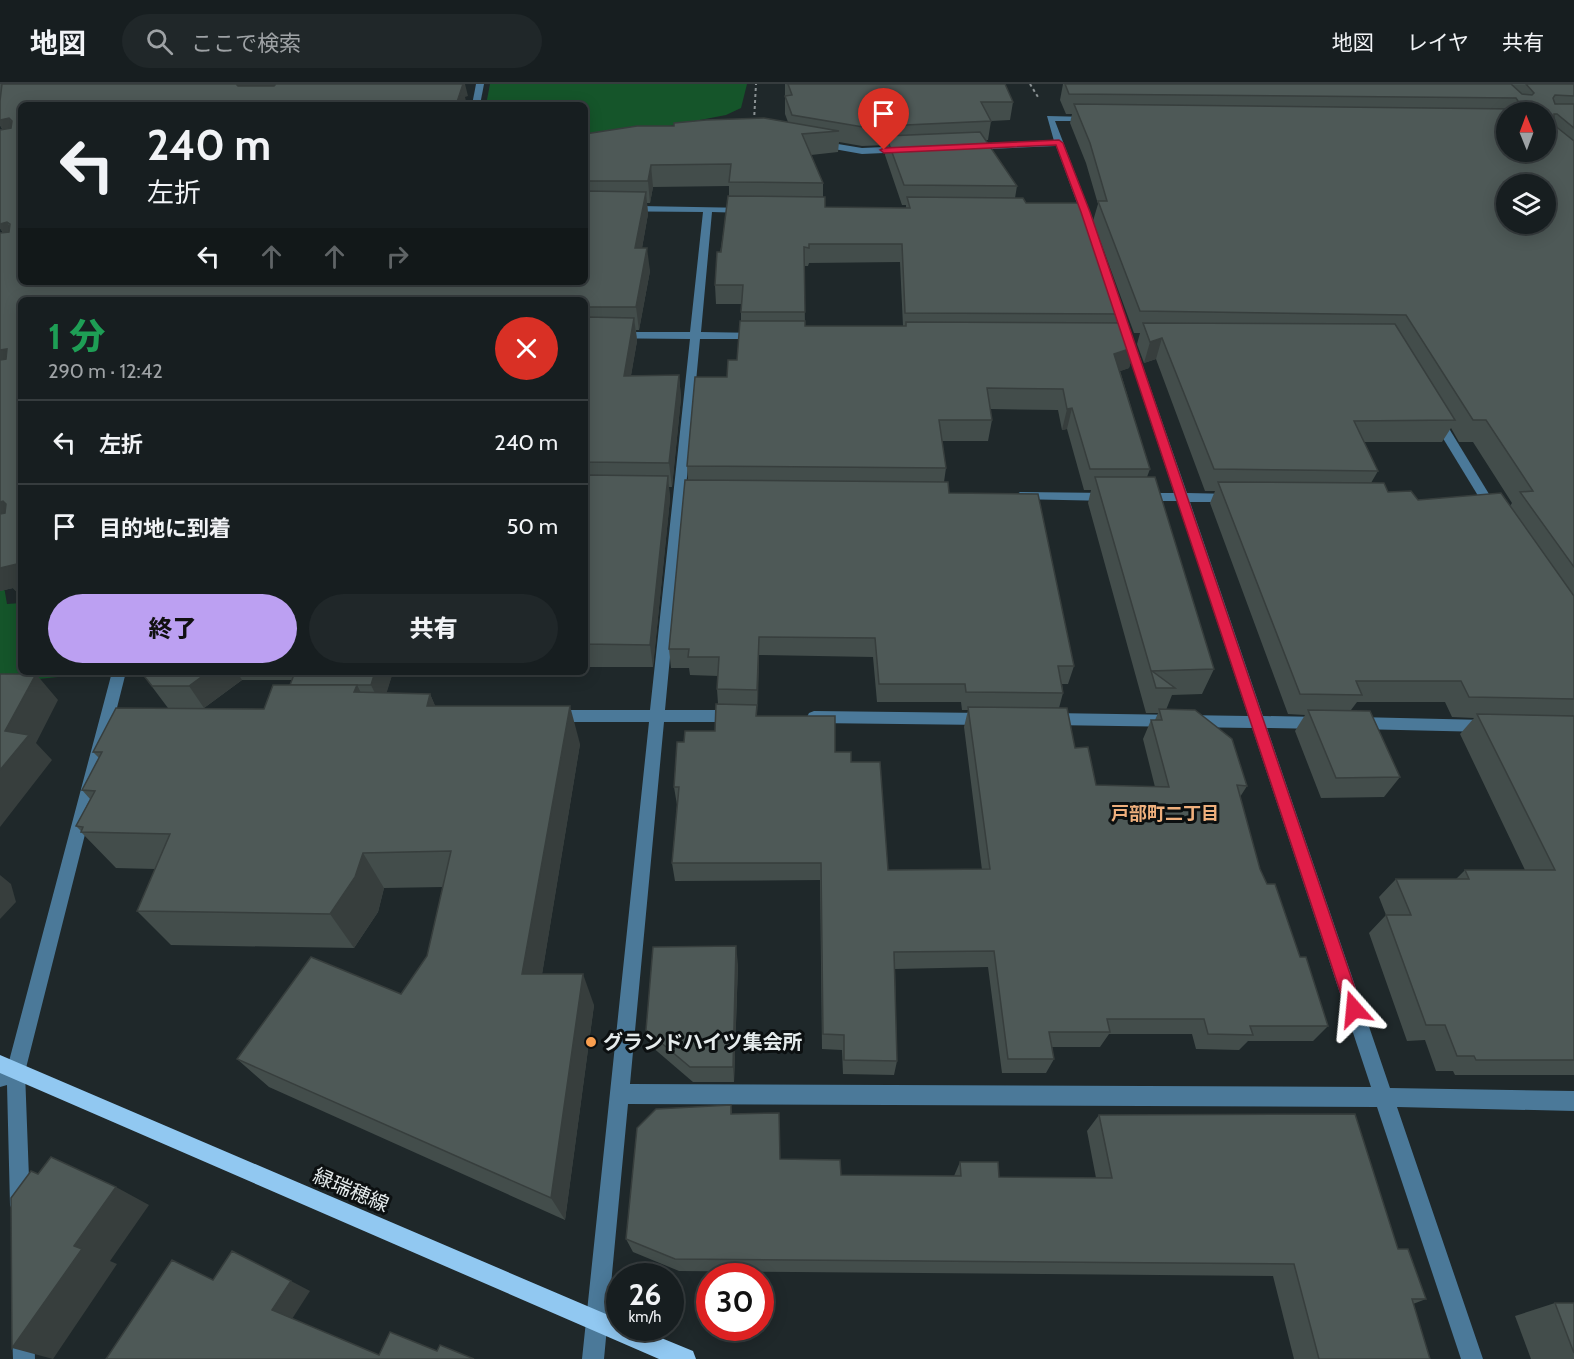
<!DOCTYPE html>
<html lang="ja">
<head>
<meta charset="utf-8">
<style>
	:root { --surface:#171e20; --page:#202729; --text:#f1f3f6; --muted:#9ea2a5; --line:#363c3e; --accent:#bca0f2 }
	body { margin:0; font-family:Cabin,"Noto Sans JP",sans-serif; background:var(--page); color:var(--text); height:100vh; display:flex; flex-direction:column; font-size:22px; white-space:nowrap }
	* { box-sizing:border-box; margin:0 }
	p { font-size:20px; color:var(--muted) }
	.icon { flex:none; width:33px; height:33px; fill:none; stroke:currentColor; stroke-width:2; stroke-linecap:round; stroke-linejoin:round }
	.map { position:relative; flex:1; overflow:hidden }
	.panel { position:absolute; left:18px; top:213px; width:570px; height:378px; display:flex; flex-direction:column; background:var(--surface); border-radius:9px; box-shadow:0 3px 15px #0003,0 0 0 2px var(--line) }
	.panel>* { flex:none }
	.top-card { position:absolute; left:18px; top:18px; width:570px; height:183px; border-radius:9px; box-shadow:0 3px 15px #0003,0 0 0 2px var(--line); background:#171e20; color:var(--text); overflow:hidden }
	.needle { width:39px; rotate:359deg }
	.tools { position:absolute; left:1496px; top:18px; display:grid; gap:12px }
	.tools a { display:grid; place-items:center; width:60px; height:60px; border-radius:50%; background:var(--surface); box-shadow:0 3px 15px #0003,0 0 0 2px var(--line); font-size:30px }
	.speed { position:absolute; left:606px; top:1179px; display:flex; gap:12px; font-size:30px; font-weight:700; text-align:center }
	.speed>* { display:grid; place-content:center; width:78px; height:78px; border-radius:50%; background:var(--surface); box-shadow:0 3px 15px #0003,0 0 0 2px var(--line); line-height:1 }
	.speed small { font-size:15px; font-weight:400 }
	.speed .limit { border:9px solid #d22; background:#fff; color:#111 }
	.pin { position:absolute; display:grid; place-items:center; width:51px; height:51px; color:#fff; margin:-62px -26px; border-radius:50% 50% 50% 0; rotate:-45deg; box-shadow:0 0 6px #0007 }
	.pin .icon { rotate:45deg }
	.me { position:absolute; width:66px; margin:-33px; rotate:342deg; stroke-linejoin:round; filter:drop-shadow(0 0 4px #0008) }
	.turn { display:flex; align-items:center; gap:21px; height:126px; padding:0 30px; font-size:27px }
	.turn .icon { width:78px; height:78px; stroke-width:2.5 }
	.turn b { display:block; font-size:42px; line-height:51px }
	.lanes { display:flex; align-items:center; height:57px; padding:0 30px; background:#0003; justify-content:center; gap:30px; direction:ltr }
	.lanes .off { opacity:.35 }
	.round { display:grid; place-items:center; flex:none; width:63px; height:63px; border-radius:32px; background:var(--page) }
	.summary { display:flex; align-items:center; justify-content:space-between; height:102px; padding:0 30px }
	h1 { font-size:36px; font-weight:800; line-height:45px; color:#1e9e55 }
	.action { display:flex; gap:12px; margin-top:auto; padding:12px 30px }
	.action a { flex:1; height:69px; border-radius:36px; background:var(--accent); color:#111; font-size:24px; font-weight:800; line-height:69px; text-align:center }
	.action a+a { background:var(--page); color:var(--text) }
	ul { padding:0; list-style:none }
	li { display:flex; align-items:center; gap:18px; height:84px; padding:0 30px; border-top:2px solid var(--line) }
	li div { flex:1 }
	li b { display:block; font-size:22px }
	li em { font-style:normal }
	header { display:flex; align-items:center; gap:36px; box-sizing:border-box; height:84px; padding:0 30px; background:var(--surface); border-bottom:2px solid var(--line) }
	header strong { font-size:28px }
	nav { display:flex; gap:33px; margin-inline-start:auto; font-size:21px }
	.search { width:420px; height:54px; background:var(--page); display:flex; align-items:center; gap:15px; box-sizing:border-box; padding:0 21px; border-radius:33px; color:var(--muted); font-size:22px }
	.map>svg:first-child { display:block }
	.green { fill:#15552a }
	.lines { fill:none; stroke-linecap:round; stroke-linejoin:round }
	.path { stroke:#8b9294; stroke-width:2; stroke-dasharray:3 3; stroke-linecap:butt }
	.minor { fill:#4b7999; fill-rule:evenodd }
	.major { fill:#91c8f1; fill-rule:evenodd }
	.wall { fill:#434d4b; fill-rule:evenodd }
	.shaded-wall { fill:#373e3d }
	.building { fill:#4e5957; stroke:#373e3d; stroke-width:1.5; fill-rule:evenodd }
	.route { fill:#e11d48; stroke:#92132f; stroke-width:1.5 }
	.poi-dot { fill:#fa9f4f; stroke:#0c1011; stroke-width:2 }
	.labels { text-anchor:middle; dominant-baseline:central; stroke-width:6; stroke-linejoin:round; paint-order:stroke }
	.neighbourhood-label { font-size:18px; font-weight:bold; fill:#f0b07d; stroke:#0c1011 }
	.near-poi-label { font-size:20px; font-weight:bold; fill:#e5ebec; stroke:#0c1011; text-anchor:start }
	.near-street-label { font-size:20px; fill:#e5ebec; stroke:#0c1011 }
</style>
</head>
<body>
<header>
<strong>地図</strong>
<div class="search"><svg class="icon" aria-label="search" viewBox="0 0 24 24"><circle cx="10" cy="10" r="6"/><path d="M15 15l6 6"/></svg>ここで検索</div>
<nav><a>地図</a><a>レイヤ</a><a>共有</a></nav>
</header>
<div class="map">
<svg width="1574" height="1275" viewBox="0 0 1574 1275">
	<rect width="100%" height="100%" fill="#1f282a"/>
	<g class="green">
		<path d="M490,0H747L741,24L726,31L585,58V21H486Z"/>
		<path d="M0,479L7,520L21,519V588H78L77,591L0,599Z"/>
	</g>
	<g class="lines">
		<g class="path">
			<path d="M1030,0L1038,13"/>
			<path d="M754,37L756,0"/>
		</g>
		<g class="minor">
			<path d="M476,0H484L480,21H472Z"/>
			<path d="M1047,32L1089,33L1093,35L1089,37H1055L1094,138L1092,140L1084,138L1056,62L969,66L965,63L969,60L1054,57Z"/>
			<path d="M820,57L862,64L906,62L910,65L906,68L862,70L817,62L816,60Z"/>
			<path d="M585,121L749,124L751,126L746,129L712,128L701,248L760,249L765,252L760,255H700L665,626H736L741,628L743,632L741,636L736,638H664L630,1000L1371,1003L1252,644L1051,641L1046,639L1044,635L1046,631L1051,629L1248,632L1177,417H1143L1137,413L1143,409H1174L1111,218L1120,216L1187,409L1233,410L1239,414L1233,418H1190L1263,632L1321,633L1326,635L1329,639L1326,643L1321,645L1267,644L1390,1004L1574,1007V1027L1397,1023L1483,1275H1461L1377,1023L628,1020L604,1275H582L649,638H553L548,636L546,632L548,628L553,626H650L690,255L585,254V248H690L703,128L585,127Z"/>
			<path d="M1436,329L1442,333L1500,428L1498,431L1494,432L1488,428L1430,333Z"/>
			<path d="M1020,408L1110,409L1116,413L1110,417L1016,415L1014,412Z"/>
			<path d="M112,588H126L25,988L30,1121L27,1128L20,1131L13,1128L10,1121L7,1001L0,1003V985L8,981Z"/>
			<path d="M814,627L985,629L990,631L992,635L990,639L985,641L814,639L809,637L807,633L809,629Z"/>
			<path d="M1357,633L1486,636L1491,638L1494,642L1491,646L1486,648L1357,645L1352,643L1349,639L1352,635Z"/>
			<path d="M23,1236L31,1239L34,1247L35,1275H13L12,1247L15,1239Z"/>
		</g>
		<path class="major" d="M0,971L620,1236V1244H637L693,1267L696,1275H659L0,989Z"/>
	</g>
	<g class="wall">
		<path d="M0,0L468,12L21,21V198H585V50L674,42L788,38L785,30V0L1013,18L1010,36L991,37L988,56H985L1017,102L1015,114L1026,119L1123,230L1120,239L1135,263L1129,284L1120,287L1150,385L1147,393L1214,585L1202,610L1172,611L1166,626L1247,702L1240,713L1260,785L1300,873L1328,942L1313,957H1248L1239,966L1196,965L1192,950H1109L1100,963H1052L1054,975L1046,989H1002L988,883L895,885L897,977L894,991L843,990L842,966L822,965L820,796L675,797L672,779L677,721L674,703L684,658L715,647L718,620L717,605L718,592L690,591L689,584H671L669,565L688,396L687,382L727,293L737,276L741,237V220H716L715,201L729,112V102L653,103L650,119H647L648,130L642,164L650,187L639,246H636L637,257L631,291H679L681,314L672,403H669L670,415L653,583H585V216H21L17,508L13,504L0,507V149H3L0,144V46L2,45L0,41ZM839,58L862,62L886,61L885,71L902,121H906V124L825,123L823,113V99L811,71L838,68ZM900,178L903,242H805L804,182H808L809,179ZM990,325L1058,326L1062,346L1067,345L1084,406H1091L1088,419L1146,629H1158L1155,636H1151L1143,655L1155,703L1096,701L1075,664L1059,624L1063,609L1062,600H1068L1074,582L949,409L944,398L946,384L942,357H988L992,336ZM759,571L873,573L877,618H961L962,626H968L964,643L982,786H888L851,678L835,668L757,632Z"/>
		<path d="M1063,0H1574V991H1455L1453,987H1436L1425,956L1407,957L1369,849L1386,831L1379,813L1396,795H1456L1465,786H1525L1460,650L1474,634L1452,633L1445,618H1357L1351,626L1400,693L1384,713L1321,714L1295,647L1305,631L1288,630L1210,419L1215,407H1205L1156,275L1144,279L1137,260L1140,249H1134L1093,137L1098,120L1086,79L1070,39L1072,30H1066L1060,16ZM1451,344L1459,358H1473L1512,419L1510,422L1418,416L1388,408L1371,399L1378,387L1364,358H1442Z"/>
		<path d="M141,588H393L386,609L430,610L435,622L580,660L542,890L594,921L565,1136L269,1003L237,975L401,910L427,872L443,803L384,804L378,828L354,864L171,861L137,827L155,785L116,784L81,748V747L76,742L90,715L82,706L99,674L93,668L168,624ZM242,596H292L290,601L264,625L204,624Z"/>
		<path d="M738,880L734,998H693L651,962L646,946Z"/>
		<path d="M731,1021L732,1030L780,1075L841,1091L954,1092L960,1078L999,1093L1096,1094L1087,1047L1099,1031L1398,1165L1426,1215L1413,1220L1430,1275H1294L1273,1192L679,1187L633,1168L626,1155Z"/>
		<path d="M1555,1219H1574V1275H1531L1515,1232Z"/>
	</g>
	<g class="shaded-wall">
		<path d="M236,0H278L245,19Z"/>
		<path d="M459,0H465L468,12L465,13L467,21H456Z"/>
		<path d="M9,34L21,56L10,58L0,41V36Z"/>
		<path d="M651,81L653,103L650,119L648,97Z"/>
		<path d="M646,108L648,130L638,187L635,164Z"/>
		<path d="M7,138L21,161L11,162L0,144V140Z"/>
		<path d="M647,164L650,187L639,246L636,223Z"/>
		<path d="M634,234L637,257L627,315L624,292Z"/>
		<path d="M1162,254L1156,275L1144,279L1150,258Z"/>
		<path d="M1135,263L1129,284L1109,291L1114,270Z"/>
		<path d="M7,265L21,286L0,293V266Z"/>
		<path d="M679,291L681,314L672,403L669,379Z"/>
		<path d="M1072,324L1067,345L1062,346L1067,325Z"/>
		<path d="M668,392L670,415L653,583L650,561Z"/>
		<path d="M3,417L20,441L0,447V418Z"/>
		<path d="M21,479V507L17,508L13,504L0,507V482Z"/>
		<path d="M759,553V571L758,624L757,606Z"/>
		<path d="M208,588H237L242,596L204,624L189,602Z"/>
		<path d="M375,588H393L382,624L371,601Z"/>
		<path d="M36,590L58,616L36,659L52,676L0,743V686L5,647Z"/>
		<path d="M357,601L377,640L354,608Z"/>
		<path d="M430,610L447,649L427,622Z"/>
		<path d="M570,622L580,660L537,921L522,890Z"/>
		<path d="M363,769L384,804L378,828L354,864L330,830Z"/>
		<path d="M0,791L11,800L16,818L0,835Z"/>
		<path d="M736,862L738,880L734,998L733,983Z"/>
		<path d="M583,890L594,921L565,1136L551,1114Z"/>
		<path d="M116,1103L149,1121L110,1177L117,1180L53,1275L12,1264L74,1162Z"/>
		<path d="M291,1197L310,1207L292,1235L272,1226Z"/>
	</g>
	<g class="building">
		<path d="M2,0H236L238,2H274L276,0H463L456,21H21V198H585V107L646,108L635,164H647L636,223H585V216H21V479L0,484V430L5,429L6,420L3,417L0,418V276L6,275L7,265L0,266V149L9,148L10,140L7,138L0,140V46L11,44L12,37L9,34L0,36V17Z"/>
		<path d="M788,0H1005L1013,18H981L991,37L863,43L792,31L785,12L792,11Z"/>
		<path d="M1065,0H1511L1522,10L1532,11L1534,9L1526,0H1574V12L1555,11L1553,14L1555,20H1574V44L1557,30H1554V41L1574,57V483L1520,408L1533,407L1486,336H1473L1406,231L1140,227L1098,117H1107L1090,59L1074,20L1516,25L1518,17L1516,14L1069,10ZM1506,28H1545V68H1506ZM1506,100H1545V140H1506Z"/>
		<path d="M764,34L839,47L802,50L823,99L729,98L731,80L651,81L648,97H585V50L637,42H674V39L706,36Z"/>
		<path d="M980,48L1017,102L904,101L886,52Z"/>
		<path d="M728,112L825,113V123L910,124L907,113L1023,114L1026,119H1085L1123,230L905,229L902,160H809V164L804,163L805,228H741L743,201H715L717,168H721Z"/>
		<path d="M585,233L634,234L624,292L679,291L669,379L585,378Z"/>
		<path d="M740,237H805V242H906V238L1127,239L1135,263L1114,270L1150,385H1090L1072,324L1067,325L1063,305L987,304L992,336H939L946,384L687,382L695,293H727L728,276H737Z"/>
		<path d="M1143,239L1395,240L1455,336L1354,337L1378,387L1214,385L1162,254L1150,258Z"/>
		<path d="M585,391L668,392L650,561L585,560Z"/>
		<path d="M1095,393H1155L1214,585L1152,587L1175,604H1156Z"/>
		<path d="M685,396L948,398L949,409L1038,410L1074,582H1058L1063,609L966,608L965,600H879L875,554L759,553L757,606L717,605L719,573H688L689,565H669Z"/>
		<path d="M1218,398L1384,399L1388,408L1411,407L1418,416L1501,409L1574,512V615L1469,613L1461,597H1356L1362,611L1300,610Z"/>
		<path d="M141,588H208L189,602H152Z"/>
		<path d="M295,588H375L371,601H290Z"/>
		<path d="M0,590H36L5,647L29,651L0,686Z"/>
		<path d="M273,601H357L354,608L430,610L427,622H570L522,890H583L551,1114L237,975L311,873L401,910L427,872L451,767L363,769L355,793L330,830L137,827L170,750L81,748L83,743L76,742L95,707L82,706L102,668H93L116,624L264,625Z"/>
		<path d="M716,620L757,621L756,632H835V668H851V678H880L888,786L990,785L968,623L1067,624L1075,664L1088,663L1096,701L1169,703L1151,636H1162L1159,625L1195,626L1232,655L1247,702L1237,701L1260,785L1267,800H1275L1300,873H1306L1328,942H1250L1253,951L1208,950L1204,935H1107L1110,948H1049L1054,975H1008L994,867L894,868L897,977L844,976V951L823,950L821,779H672L679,703H674L677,658H684L685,647H715Z"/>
		<path d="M1308,626L1370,627L1400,693L1336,694Z"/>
		<path d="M1477,630L1574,632V976H1476L1474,972H1457L1445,941H1426L1386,831H1411L1396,795H1469L1465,786H1555Z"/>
		<path d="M736,862L733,983H690L646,946L653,863Z"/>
		<path d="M731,1021V1030L779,1029L780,1075L840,1076L841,1091L961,1092L960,1078H998L999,1093L1112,1094L1099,1031L1355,1030L1398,1165H1408L1426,1215H1412L1430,1275H1319L1294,1180L675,1175L626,1155L637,1044L656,1025Z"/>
		<path d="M51,1073L116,1103L74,1162L82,1165L12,1264L11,1114L31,1087L38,1090Z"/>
		<path d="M232,1167L291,1197L272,1226L379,1271L390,1248L437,1267L440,1261L474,1275H106L172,1176L213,1196Z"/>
		<path d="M1555,1219H1574V1269Z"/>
	</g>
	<path class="route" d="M1059,56L1063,59L1090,128L1362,925L1360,930L1354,933L1348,930L1346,925L1081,128L1056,61L884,69L880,66L884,64Z"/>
	<circle class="poi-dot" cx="591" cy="958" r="6"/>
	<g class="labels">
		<g class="neighbourhood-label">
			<text x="1165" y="730">戸部町二丁目</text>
		</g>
		<g class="near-poi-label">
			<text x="603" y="958">グランドハイツ集会所</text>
		</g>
		<g class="near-street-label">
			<text transform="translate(351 1106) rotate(23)">緑瑞穂線</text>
		</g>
	</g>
</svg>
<div class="tools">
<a><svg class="needle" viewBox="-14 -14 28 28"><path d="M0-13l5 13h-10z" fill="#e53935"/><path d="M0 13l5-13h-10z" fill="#9ea2a5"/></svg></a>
<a><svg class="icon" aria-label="layers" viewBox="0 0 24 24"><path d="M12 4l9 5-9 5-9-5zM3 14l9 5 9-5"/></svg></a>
</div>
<div class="speed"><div>26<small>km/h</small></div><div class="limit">30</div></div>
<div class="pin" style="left:884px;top:66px;background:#d93025"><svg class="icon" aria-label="arrive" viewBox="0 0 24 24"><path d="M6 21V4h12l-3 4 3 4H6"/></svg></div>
<svg class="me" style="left:1354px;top:925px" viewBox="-20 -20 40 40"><path d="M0-17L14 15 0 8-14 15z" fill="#e11d48" stroke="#fff" stroke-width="4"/></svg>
<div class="top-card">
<div class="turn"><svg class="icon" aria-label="left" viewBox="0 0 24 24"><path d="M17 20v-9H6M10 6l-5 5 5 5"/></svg><div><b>240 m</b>左折</div></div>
<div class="lanes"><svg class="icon" aria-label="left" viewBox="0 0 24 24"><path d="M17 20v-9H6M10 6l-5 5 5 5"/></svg><svg class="icon off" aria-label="ahead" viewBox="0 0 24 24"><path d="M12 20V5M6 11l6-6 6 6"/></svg><svg class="icon off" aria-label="ahead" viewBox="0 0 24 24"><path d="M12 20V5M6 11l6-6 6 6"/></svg><svg class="icon off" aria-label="right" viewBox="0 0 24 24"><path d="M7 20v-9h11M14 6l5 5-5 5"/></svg></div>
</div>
<section class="panel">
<div class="summary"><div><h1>1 分</h1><p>290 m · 12:42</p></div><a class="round" style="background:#d93025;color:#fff"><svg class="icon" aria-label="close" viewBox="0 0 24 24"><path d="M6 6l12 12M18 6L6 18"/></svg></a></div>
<ul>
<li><svg class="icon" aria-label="left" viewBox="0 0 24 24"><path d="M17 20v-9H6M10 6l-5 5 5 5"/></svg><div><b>左折</b></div><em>240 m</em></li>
<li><svg class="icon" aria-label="arrive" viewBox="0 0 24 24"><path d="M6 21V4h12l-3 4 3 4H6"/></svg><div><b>目的地に到着</b></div><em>50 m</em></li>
</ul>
<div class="action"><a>終了</a><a>共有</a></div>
</section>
</div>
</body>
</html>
